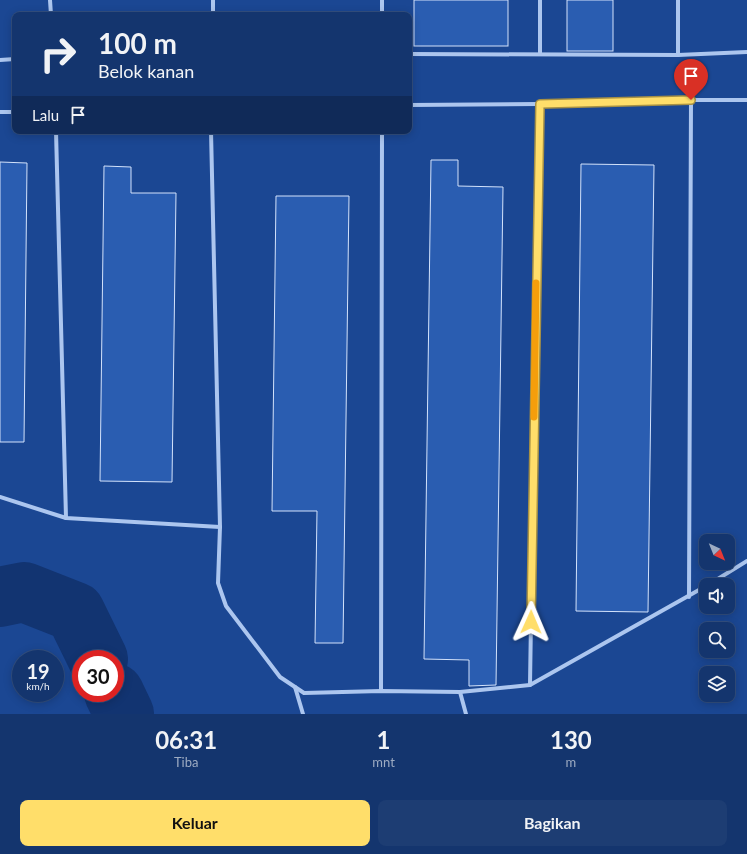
<!DOCTYPE html>
<html lang="id">
<head>
<meta charset="utf-8">
<style>
	:root { --surface:#14356e; --page:#1d3d73; --text:#f1f3f6; --muted:#9dabc2; --line:#335081; --accent:#ffde6a }
	body { margin:0; font-family:Lato,sans-serif; background:var(--page); color:var(--text); height:100vh; display:flex; flex-direction:column; font-size:15px; white-space:nowrap }
	* { box-sizing:border-box; margin:0 }
	p { font-size:13px; color:var(--muted) }
	.icon { flex:none; width:22px; height:22px; fill:none; stroke:currentColor; stroke-width:2; stroke-linecap:round; stroke-linejoin:round }
	.map { position:relative; height:714px; overflow:hidden }
	.side { display:flex; flex-direction:column; background:var(--surface); flex:1 }
	.side>* { flex:none }
	.banner { position:absolute; left:12px; top:12px; width:400px; height:122px; border-radius:8px; box-shadow:0 2px 10px #0003,0 0 0 1px var(--line); background:#14356e; color:var(--text); overflow:hidden }
	.needle { width:26px; rotate:137deg }
	.fabs { position:absolute; left:699px; top:534px; display:grid; gap:8px }
	.fabs a { display:grid; place-items:center; width:36px; height:36px; border-radius:8px; background:var(--surface); box-shadow:0 2px 10px #0003,0 0 0 1px var(--line); font-size:20px }
	.speed { position:absolute; left:12px; top:650px; display:flex; gap:8px; font-size:20px; font-weight:700; text-align:center }
	.speed>* { display:grid; place-content:center; width:52px; height:52px; border-radius:50%; background:var(--surface); box-shadow:0 2px 10px #0003,0 0 0 1px var(--line); line-height:1 }
	.speed small { font-size:10px; font-weight:400 }
	.speed .limit { border:6px solid #d22; background:#fff; color:#111 }
	.pin { position:absolute; display:grid; place-items:center; width:34px; height:34px; color:#fff; margin:-41px -17px; border-radius:50% 50% 50% 0; rotate:-45deg; box-shadow:0 0 4px #0007 }
	.pin .icon { rotate:45deg }
	.me { position:absolute; width:44px; margin:-22px; rotate:1deg; stroke-linejoin:round; filter:drop-shadow(0 0 3px #0008) }
	.turn { display:flex; align-items:center; gap:14px; height:84px; padding:0 20px; font-size:18px }
	.turn .icon { width:52px; height:52px; stroke-width:2.5 }
	.turn b { display:block; font-size:28px; line-height:34px }
	.then { display:flex; align-items:center; height:38px; padding:0 20px; background:#0003; gap:8px; font-size:15px }
	.eta { display:flex; justify-content:space-evenly; align-items:center; height:68px; text-align:center }
	.eta b { font-size:24px; font-weight:700; line-height:28px }
	.primary-button { display:flex; gap:8px; margin-top:auto; padding:8px 20px }
	.primary-button a { flex:1; height:46px; border-radius:8px; background:var(--accent); color:#111; font-size:16px; font-weight:700; line-height:46px; text-align:center }
	.primary-button a+a { background:var(--page); color:var(--text) }
	.map>svg:first-child { display:block }
	.lines { fill:none; stroke-linecap:round; stroke-linejoin:round }
	.river { stroke:#123471; stroke-width:60 }
	.building { fill:#2a5db1; stroke:#d3e2fb }
	.minor { stroke:#acc6ef; stroke-width:4 }
	.route-casing { stroke:#a69045; stroke-width:10 }
	.route { stroke:#ffde6a; stroke-width:7 }
	.slow { stroke:#f59e0b; stroke-width:7 }
</style>
</head>
<body>
<div class="map">
<svg width="747" height="714" viewBox="0 0 747 714">
	<rect width="100%" height="100%" fill="#1b4793"/>
	<g class="lines">
		<g class="river">
			<path d="M0,597L24,592L75,612L98,659"/>
			<path d="M114,693L124,714"/>
		</g>
	</g>
	<g class="building">
		<rect x="414" y="0" width="94" height="46"/>
		<rect x="567" y="0" width="46" height="51"/>
		<path d="M431,160H458V186L503,187L496,685L469,686V660L424,659Z"/>
		<path d="M0,162L27,163L24,442H0Z"/>
		<path d="M581,164L654,165L648,612L576,611Z"/>
		<path d="M104,166L131,167V193H176L172,482L100,481Z"/>
		<path d="M276,196H349L343,643H315L317,511H272Z"/>
	</g>
	<g class="lines">
		<g class="minor">
			<path d="M50,0L51,15"/>
			<path d="M213,0V15"/>
			<path d="M382,0V15"/>
			<path d="M409,54L678,55L747,52"/>
			<path d="M540,54V0"/>
			<path d="M678,55V0"/>
			<path d="M0,60L15,59"/>
			<path d="M409,105L539,104L691,100H747"/>
			<path d="M0,112H15"/>
			<path d="M56,131L66,518L220,527"/>
			<path d="M211,131L220,527L218,583L226,606L280,677L304,693L381,691L460,692L530,685L706,586"/>
			<path d="M0,497L66,518"/>
			<path d="M708,585L747,561"/>
			<path d="M689,597L691,100"/>
			<path d="M530,685L539,104"/>
			<path d="M295,687L303,714"/>
			<path d="M381,691L382,131"/>
			<path d="M460,692L466,714"/>
		</g>
	</g>
	<g class="lines">
		<defs>
			<path id="route" d="M531,622L540,104L691,100"/>
		</defs>
		<use href="#route" class="route-casing"/>
		<use href="#route" class="route"/>
		<path class="slow" d="M534,417L536,283"/>
	</g>
</svg>
<div class="fabs">
<a><svg class="needle" viewBox="-14 -14 28 28"><path d="M0-13l5 13h-10z" fill="#e53935"/><path d="M0 13l5-13h-10z" fill="#9dabc2"/></svg></a>
<a><svg class="icon" aria-label="sound" viewBox="0 0 24 24"><path d="M4 9h4l5-4v14l-5-4H4zM17 9q2 3 0 6"/></svg></a>
<a><svg class="icon" aria-label="search" viewBox="0 0 24 24"><circle cx="10" cy="10" r="6"/><path d="M15 15l6 6"/></svg></a>
<a><svg class="icon" aria-label="layers" viewBox="0 0 24 24"><path d="M12 4l9 5-9 5-9-5zM3 14l9 5 9-5"/></svg></a>
</div>
<div class="speed"><div>19<small>km/h</small></div><div class="limit">30</div></div>
<div class="pin" style="left:691px;top:100px;background:#d93025"><svg class="icon" aria-label="arrive" viewBox="0 0 24 24"><path d="M6 21V4h12l-3 4 3 4H6"/></svg></div>
<svg class="me" style="left:531px;top:622px" viewBox="-20 -20 40 40"><path d="M0-17L14 15 0 8-14 15z" fill="#ffde6a" stroke="#fff" stroke-width="4"/></svg>
<div class="banner">
<div class="turn"><svg class="icon" aria-label="right" viewBox="0 0 24 24"><path d="M7 20v-9h11M14 6l5 5-5 5"/></svg><div><b>100 m</b>Belok kanan</div></div>
<div class="then">Lalu<svg class="icon" aria-label="arrive" viewBox="0 0 24 24"><path d="M6 21V4h12l-3 4 3 4H6"/></svg></div>
</div>
</div>
<section class="side">
<div class="eta">
<div><b>06:31</b><p>Tiba</p></div>
<div><b>1</b><p>mnt</p></div>
<div><b>130</b><p>m</p></div>
</div>
<div class="primary-button"><a>Keluar</a><a>Bagikan</a></div>
</section>
</body>
</html>
